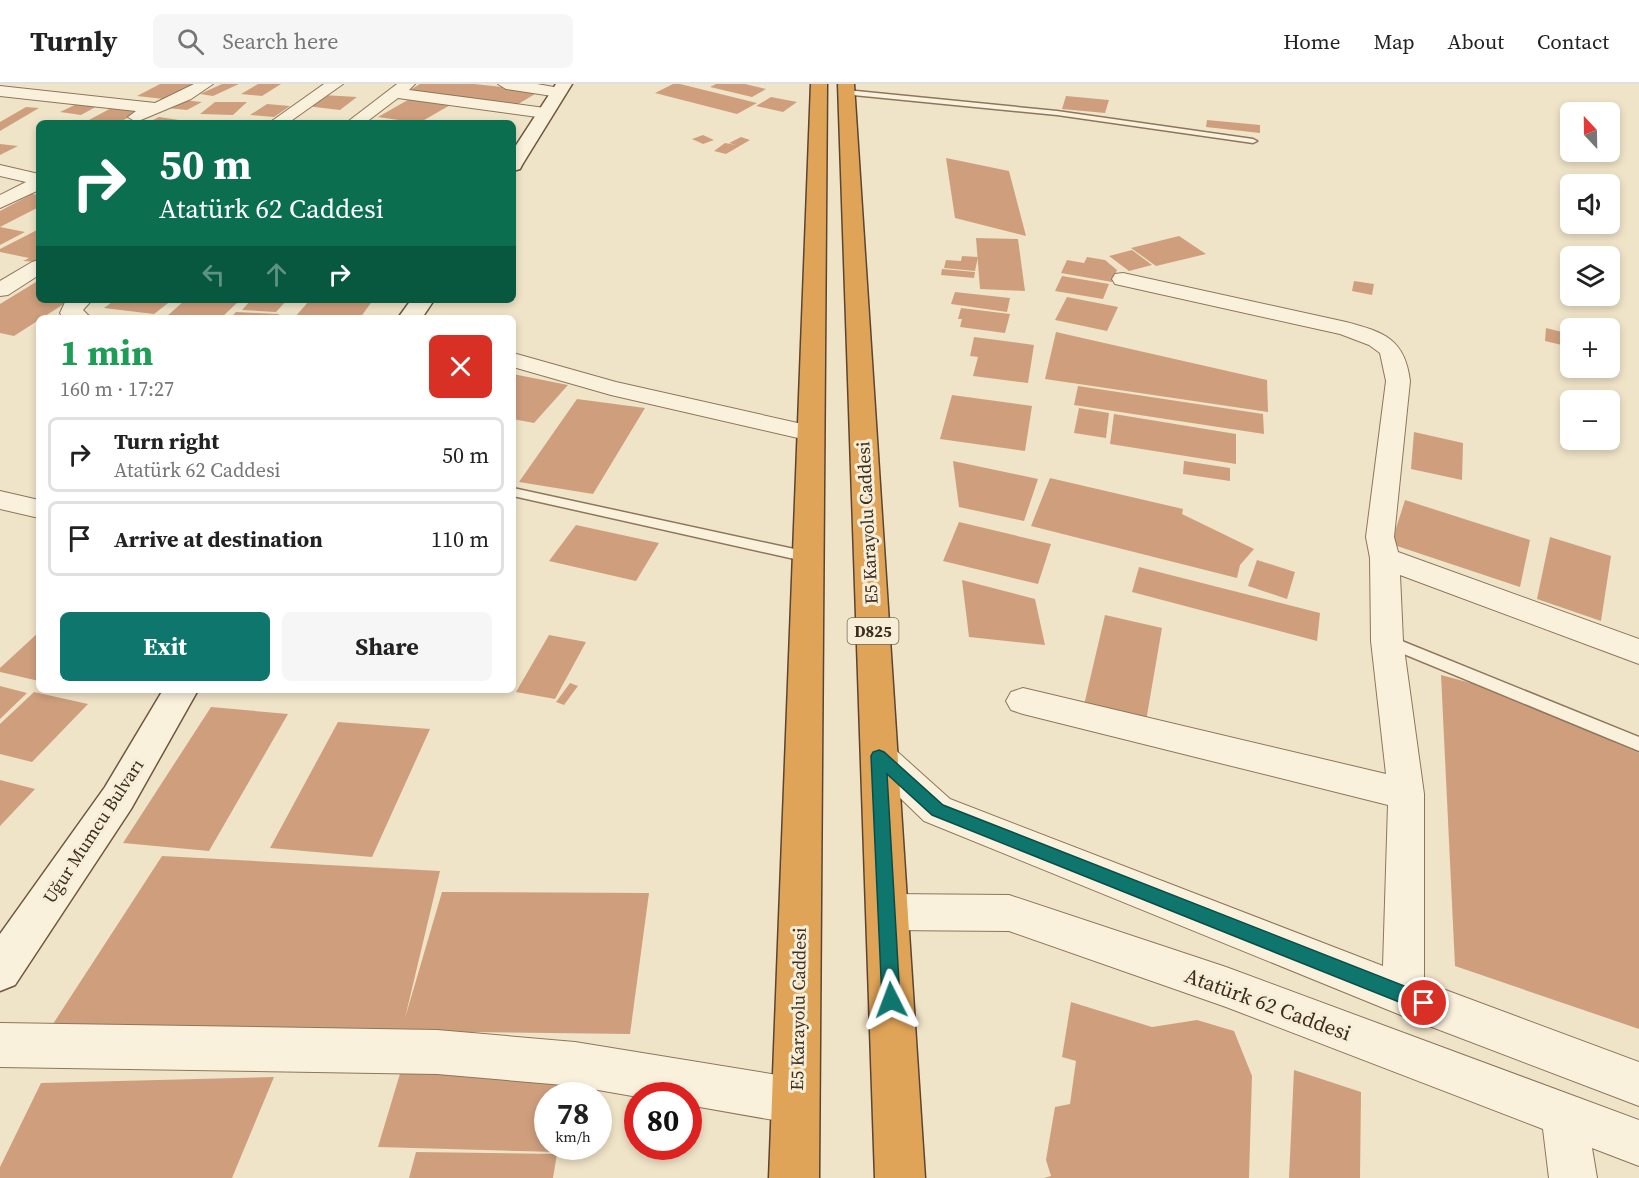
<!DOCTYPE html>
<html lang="en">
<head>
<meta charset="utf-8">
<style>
	:root { --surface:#fff; --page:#f6f6f6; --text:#222; --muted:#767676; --line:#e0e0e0; --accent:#0f766e }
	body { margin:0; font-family:"Source Serif 4",serif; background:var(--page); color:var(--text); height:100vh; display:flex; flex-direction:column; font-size:22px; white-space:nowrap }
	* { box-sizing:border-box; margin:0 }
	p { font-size:20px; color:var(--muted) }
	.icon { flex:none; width:33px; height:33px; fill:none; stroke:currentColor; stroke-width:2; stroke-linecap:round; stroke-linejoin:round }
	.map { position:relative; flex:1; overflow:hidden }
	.panel { position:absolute; left:36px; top:231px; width:480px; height:378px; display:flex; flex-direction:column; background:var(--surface); border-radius:9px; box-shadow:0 3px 9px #0003 }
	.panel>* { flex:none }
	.top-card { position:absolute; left:36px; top:36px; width:480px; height:183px; border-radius:9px; box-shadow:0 3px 9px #0003; background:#0b6e4f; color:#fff; overflow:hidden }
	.needle { width:39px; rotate:338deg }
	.fabs { position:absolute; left:1560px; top:18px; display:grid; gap:12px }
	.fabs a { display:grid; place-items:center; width:60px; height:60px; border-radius:9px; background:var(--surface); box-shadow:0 3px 9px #0003; font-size:30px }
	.speed { position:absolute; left:534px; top:998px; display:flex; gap:12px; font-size:30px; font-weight:700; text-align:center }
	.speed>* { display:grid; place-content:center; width:78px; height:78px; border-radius:50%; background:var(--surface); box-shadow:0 3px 9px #0003; line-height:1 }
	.speed small { font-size:15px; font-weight:400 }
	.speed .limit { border:9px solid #d22; background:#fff; color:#111 }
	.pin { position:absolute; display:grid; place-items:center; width:51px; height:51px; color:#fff; margin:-26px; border:3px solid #fff; border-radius:50%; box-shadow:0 2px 6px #0007 }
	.me { position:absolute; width:66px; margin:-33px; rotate:357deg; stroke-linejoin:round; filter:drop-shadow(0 0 4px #0008) }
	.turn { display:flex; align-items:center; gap:21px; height:126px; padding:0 24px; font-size:27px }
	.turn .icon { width:78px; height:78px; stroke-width:2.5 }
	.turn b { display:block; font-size:42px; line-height:51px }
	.lanes { display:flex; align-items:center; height:57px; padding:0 24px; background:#0003; justify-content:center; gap:30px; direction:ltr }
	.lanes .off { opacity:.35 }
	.round { display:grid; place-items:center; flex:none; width:63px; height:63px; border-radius:9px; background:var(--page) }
	.overview { display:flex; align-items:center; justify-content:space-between; height:102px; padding:0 24px }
	h1 { font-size:36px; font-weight:700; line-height:45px; color:#1e9e55 }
	.primary-button { display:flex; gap:12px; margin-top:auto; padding:12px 24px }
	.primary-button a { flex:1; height:69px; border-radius:9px; background:var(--accent); color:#fff; font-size:24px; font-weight:700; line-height:69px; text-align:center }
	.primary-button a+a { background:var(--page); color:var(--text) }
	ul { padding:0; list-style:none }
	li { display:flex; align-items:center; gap:18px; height:75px; margin:0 12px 9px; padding:0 12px; border:3px solid var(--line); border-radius:9px }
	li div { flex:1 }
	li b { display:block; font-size:22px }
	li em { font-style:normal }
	header { display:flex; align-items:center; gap:36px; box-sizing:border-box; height:84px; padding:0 30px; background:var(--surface); border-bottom:2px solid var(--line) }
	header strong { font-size:28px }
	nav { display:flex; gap:33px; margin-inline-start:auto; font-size:21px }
	.search { width:420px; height:54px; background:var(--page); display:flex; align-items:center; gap:15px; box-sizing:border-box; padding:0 21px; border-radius:9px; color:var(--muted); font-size:22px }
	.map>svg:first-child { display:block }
	.building { fill:#cf9f7d }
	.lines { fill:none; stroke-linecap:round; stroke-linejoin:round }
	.lane-casing { stroke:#8d765c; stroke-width:3 }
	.street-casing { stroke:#8d765c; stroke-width:2 }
	.secondary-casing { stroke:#6f573f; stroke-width:3 }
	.highway-casing { stroke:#5b4430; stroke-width:3 }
	.lane { fill:#faf1dc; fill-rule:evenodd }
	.street { fill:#faf1dc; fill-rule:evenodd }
	.secondary { fill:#faf1dc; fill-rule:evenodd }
	.highway { fill:#e0a458; fill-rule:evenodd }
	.route { fill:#0f766e; stroke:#0a4d48; stroke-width:1.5 }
	.labels { text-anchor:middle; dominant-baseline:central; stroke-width:6; stroke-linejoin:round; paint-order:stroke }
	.shield { fill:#f7eed8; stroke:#756857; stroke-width:1.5 }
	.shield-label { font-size:16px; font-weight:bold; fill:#3d2e20 }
	.street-label { font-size:18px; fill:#3d2e20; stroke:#f7eed8 }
	.near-street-label { font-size:21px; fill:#3d2e20; stroke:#f7eed8 }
</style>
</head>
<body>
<header>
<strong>Turnly</strong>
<div class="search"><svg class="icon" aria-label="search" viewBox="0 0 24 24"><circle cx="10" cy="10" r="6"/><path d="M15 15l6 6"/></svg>Search here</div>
<nav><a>Home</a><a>Map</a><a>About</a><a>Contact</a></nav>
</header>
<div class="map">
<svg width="1639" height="1094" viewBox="0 0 1639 1094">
	<rect width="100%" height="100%" fill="#f0e4c8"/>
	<g class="building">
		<path d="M160,0H201L172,16L137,12Z"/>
		<path d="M222,0H239L213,12L200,10Z"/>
		<path d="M258,0H281L262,12L241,10Z"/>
		<path d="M420,0H474L540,7L515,22L405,9Z"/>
		<path d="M673,0H680L757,19L737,30L655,9Z"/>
		<path d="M716,0H745L766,5L752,13L710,3Z"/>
		<path d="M323,11L357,13L340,26L306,22Z"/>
		<path d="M1066,12L1109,16L1105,29L1062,25Z"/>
		<path d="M413,13L452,20L419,39L378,33Z"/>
		<path d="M771,13L797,18L783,28L756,22Z"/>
		<path d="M182,16L202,18L187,26L167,24Z"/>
		<path d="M81,18L101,20L81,31L60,28Z"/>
		<path d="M215,18H247L233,31L200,30Z"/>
		<path d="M267,20L290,22L274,33L250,31Z"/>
		<path d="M115,22L144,25L118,39L89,36Z"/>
		<path d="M26,23L39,24L0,47V38Z"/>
		<path d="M159,33L179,36L174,39H147Z"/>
		<path d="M1207,36L1260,41V49L1206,43Z"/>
		<path d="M703,51L714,56L703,60L692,55Z"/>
		<path d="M741,53L750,56L726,70L714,67L725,59L736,61L729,59Z"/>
		<path d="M0,60L18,62L0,71Z"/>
		<path d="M946,74L1009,87L1026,152L955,134Z"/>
		<path d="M32,110L39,111V123L0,143V127Z"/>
		<path d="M0,143L25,148L0,161Z"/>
		<path d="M39,145V178L23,177L29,174L0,168V165Z"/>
		<path d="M1179,152L1206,170L1156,182L1131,164Z"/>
		<path d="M976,154L1018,155L1025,207L980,205Z"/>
		<path d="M1132,166L1152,181L1129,187L1109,172Z"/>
		<path d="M962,172L978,173L975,187L944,184L946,176L961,177Z"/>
		<path d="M1087,173L1105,176L1117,186L1112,198L1061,189L1067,176L1084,179Z"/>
		<path d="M942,185L975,188L974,194L941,191Z"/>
		<path d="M1062,192L1109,200L1103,215L1055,207Z"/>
		<path d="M1354,197L1374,200L1372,211L1352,207Z"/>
		<path d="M36,198L39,199V216H70L14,252L0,249V220Z"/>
		<path d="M955,208L1010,214L1007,228L951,220Z"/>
		<path d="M1067,213L1118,223L1107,247L1055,236Z"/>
		<path d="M115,216H172L154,230L104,224Z"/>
		<path d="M185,216H240L221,234H165Z"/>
		<path d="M251,216H287L276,228L242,226Z"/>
		<path d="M310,216H373L360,234H294Z"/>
		<path d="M961,224L1010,230L1005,249L960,243L962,235H958Z"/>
		<path d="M236,228L279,230L276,234H230Z"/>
		<path d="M1546,244L1570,250V263L1545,257Z"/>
		<path d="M1056,248L1267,296L1268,328L1045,295Z"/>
		<path d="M974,253L1034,261L1028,299L973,292L978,273L970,272Z"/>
		<path d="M513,290L568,301L534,339L513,335Z"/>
		<path d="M1078,302L1263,330L1264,350L1074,321Z"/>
		<path d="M952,311L1032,322L1025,367L940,355Z"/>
		<path d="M577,315L645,324L593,410L519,398Z"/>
		<path d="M1079,324L1109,329L1106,354L1074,349Z"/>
		<path d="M1114,330L1236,350V380L1110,360Z"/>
		<path d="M1414,348L1463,359L1462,396L1411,385Z"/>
		<path d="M953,377L1038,395L1024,437L959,423Z"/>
		<path d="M1184,377L1230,384V397L1183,390Z"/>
		<path d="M1050,394L1183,425L1182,430L1254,465L1240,481L1237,494L1031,442Z"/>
		<path d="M1405,416L1530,456L1520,503L1391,460Z"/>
		<path d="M959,438L1051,460L1038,500L943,477Z"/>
		<path d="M576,441L659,459L636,497L549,477Z"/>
		<path d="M1550,453L1611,472L1601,537L1537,515Z"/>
		<path d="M1257,476L1295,488L1287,515L1248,502Z"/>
		<path d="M1139,483L1320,529L1317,557L1132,508Z"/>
		<path d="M962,496L1035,515L1045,561L969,553Z"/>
		<path d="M1105,531L1162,544L1146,637L1084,621Z"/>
		<path d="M39,548V597L0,588V584Z"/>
		<path d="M549,551L586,558L555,615L516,608Z"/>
		<path d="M1441,591L1486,603L1639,669V945L1455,882Z"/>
		<path d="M570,599L578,602L564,621L556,618Z"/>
		<path d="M0,602L27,609L0,635Z"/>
		<path d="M34,608L88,620L32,678L0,670V640Z"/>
		<path d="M211,623L288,630L209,767L123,759Z"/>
		<path d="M338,638L430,645L372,773L270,764Z"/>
		<path d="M0,696L35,705L0,742Z"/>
		<path d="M162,772L440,787L405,934L442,808L649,809L630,950L51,943Z"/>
		<path d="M1071,918L1152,943L1197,936L1234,947L1252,992L1249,1094H1044L1051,1092L1046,1076L1055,1023L1070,1020L1076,977L1062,973Z"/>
		<path d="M402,983L571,989L567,1011H548V1062H557L556,1068L378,1063Z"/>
		<path d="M1294,986L1361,1008L1360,1094H1289Z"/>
		<path d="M274,993L232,1094H0V1083L41,999Z"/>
		<path d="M416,1068L557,1070L553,1094H409Z"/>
	</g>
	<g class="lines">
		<defs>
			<g id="lane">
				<path d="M846,6L1057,27L1253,55L1257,57L1253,59L1057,31L843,10L842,8Z"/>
				<path d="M513,404L808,468L815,473L808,478L513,412Z"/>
				<path d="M1387,551L1639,653V667L1382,561L1379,557L1382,553Z"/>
			</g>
			<g id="street">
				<path d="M194,0H213L191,15L136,38L128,33L136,27L0,12V2L155,19Z"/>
				<path d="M324,0H343L288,39H269Z"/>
				<path d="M397,0H415L409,6L545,24L553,29L545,34L398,14L365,39H346Z"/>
				<path d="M498,0H537L565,5L567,8L559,13L506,5Z"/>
				<path d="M0,81L39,90V106L0,124V111L26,98L0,92Z"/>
				<path d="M39,176V191L8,211L0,212V197L32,178Z"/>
				<path d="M1123,189L1346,238C1384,248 1405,255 1410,297L1394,453L1398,468L1639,555V580L1400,491L1403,557L1424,710V898L1639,978V1022L1403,932L924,737L867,682L861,672L867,662L879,658L891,662L950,715L1383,882L1388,721L1023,630L1011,626L1006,617L1011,608L1023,604L1386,690L1371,557L1370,474L1366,453L1386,297L1380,269L1369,261L1340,250L1115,200L1112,195L1115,190Z"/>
				<path d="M66,216H92L83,226L91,234H63L60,229Z"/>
				<path d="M513,269L616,298L820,344L824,349L820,354L811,357L611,311L513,283Z"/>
				<path d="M0,407L39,416V434L0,425Z"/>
				<path d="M887,810L1009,811L1226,883L1639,1036V1082L1592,1064L1597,1094H1549L1543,1045L1226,923L1009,847L887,846L873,841L867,828L873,815Z"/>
				<path d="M0,939L437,946L575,958L796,994L812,1001L819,1017L812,1033L796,1040L688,1021V1011L638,1013L575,1002L437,990L0,983Z"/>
			</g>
			<g id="secondary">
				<path d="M556,0H572L522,81L520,85L513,87V66Z"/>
				<path d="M411,216H434L422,234H398Z"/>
				<path d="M163,606H198L131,725L15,901L0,907V850L105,703Z"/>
			</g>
			<g id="highway">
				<path d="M811,0H827L819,1094H769Z"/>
				<path d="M838,0H854L925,1094H875Z"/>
			</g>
		</defs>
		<use href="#lane" class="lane-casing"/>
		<use href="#street" class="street-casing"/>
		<use href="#secondary" class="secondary-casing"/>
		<use href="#highway" class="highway-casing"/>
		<use href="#lane" class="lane"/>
		<use href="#street" class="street"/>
		<use href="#secondary" class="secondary"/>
		<use href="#highway" class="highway"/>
	</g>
	<path class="route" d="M879,666L884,668L943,721L1430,912L1433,919L1430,925L1424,928L932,731L887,690L900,916L897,923L891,925L884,923L882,916L871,672L873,668Z"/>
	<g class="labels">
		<rect class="shield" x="847.5" y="534" width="51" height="26" rx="4.5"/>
		<g class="shield-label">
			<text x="873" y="547">D825</text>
		</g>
		<g class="street-label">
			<text transform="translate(867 439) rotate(-93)">E5 Karayolu Caddesi</text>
			<text transform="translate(93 747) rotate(-57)">Uğur Mumcu Bulvarı</text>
			<text transform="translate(798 925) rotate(-89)">E5 Karayolu Caddesi</text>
		</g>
		<g class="near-street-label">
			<text transform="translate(1268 920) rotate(20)">Atatürk 62 Caddesi</text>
		</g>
	</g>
</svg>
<div class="fabs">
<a><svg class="needle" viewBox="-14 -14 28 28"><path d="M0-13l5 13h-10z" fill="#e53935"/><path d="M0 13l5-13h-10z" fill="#767676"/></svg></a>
<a><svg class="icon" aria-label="sound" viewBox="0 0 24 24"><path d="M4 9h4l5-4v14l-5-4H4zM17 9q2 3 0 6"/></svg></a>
<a><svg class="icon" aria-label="layers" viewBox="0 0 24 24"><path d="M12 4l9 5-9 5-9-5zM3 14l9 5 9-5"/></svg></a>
<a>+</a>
<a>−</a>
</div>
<div class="speed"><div>78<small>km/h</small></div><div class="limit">80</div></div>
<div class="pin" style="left:1424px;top:919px;background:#d93025"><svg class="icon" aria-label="arrive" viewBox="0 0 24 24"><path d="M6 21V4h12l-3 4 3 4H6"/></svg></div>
<svg class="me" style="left:891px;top:916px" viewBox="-20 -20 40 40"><path d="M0-17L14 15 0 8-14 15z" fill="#0f766e" stroke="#fff" stroke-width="4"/></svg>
<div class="top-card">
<div class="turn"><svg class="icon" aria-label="right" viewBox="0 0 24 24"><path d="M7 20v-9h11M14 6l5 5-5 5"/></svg><div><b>50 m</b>Atatürk 62 Caddesi</div></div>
<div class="lanes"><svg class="icon off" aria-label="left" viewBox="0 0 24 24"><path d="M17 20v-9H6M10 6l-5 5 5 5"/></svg><svg class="icon off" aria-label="ahead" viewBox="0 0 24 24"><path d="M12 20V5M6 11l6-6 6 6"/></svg><svg class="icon" aria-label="right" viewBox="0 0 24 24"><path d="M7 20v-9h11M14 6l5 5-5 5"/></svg></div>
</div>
<section class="panel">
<div class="overview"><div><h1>1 min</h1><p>160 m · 17:27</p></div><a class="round" style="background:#d93025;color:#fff"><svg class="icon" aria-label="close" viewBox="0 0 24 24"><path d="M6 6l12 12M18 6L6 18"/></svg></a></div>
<ul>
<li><svg class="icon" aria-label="right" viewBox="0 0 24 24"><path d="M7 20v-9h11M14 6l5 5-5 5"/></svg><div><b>Turn right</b><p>Atatürk 62 Caddesi</p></div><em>50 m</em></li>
<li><svg class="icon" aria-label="arrive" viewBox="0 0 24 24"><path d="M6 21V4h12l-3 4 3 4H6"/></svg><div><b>Arrive at destination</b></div><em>110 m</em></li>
</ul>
<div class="primary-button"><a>Exit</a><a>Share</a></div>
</section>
</div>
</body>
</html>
